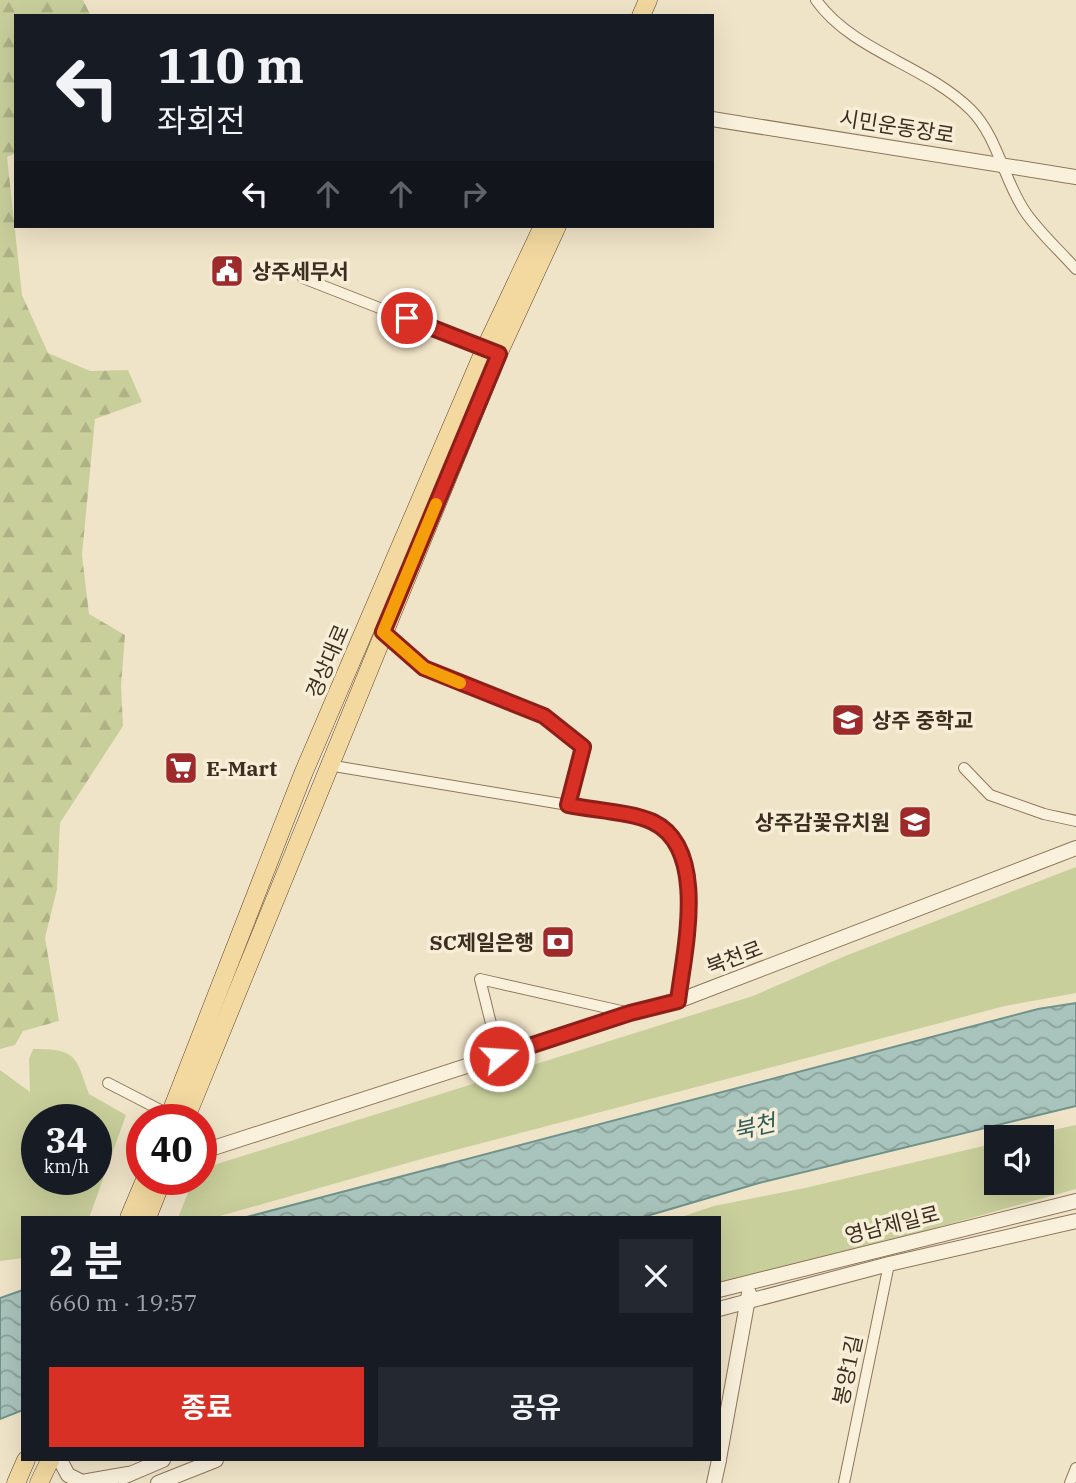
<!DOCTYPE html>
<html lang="ko">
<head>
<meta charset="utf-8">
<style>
	:root { --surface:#171b24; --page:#242831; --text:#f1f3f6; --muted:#9ea1a6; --accent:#d93025 }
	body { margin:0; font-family:"IBM Plex Serif","Noto Sans KR",serif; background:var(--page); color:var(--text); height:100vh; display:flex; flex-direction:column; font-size:26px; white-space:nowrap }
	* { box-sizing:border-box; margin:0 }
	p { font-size:23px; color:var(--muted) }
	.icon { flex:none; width:38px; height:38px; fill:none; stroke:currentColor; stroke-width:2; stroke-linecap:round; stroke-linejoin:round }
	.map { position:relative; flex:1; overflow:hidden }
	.side { position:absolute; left:21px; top:1216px; width:700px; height:245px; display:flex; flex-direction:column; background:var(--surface); border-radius:0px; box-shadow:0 7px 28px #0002 }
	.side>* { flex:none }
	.guide { position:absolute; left:14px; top:14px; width:700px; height:214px; border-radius:0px; box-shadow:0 7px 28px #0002; background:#171b24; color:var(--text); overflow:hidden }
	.tools { position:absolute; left:984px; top:1125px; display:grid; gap:14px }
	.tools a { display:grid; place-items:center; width:70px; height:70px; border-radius:0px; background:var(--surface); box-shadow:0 7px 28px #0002; font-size:35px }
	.speed { position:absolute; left:21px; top:1104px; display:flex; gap:14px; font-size:35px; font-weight:700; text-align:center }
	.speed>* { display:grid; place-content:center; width:91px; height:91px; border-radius:50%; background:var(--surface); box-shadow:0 7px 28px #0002; line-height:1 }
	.speed small { font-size:18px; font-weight:400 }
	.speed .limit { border:10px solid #d22; background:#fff; color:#111 }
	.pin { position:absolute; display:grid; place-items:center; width:60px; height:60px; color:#fff; margin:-30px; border:4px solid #fff; border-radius:50%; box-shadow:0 2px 7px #0007 }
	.me { position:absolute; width:77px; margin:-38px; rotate:72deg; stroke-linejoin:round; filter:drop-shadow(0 0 5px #0008) }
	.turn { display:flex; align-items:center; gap:24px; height:147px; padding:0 28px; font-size:32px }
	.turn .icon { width:91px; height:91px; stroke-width:2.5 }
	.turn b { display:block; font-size:49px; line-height:60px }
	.lanes { display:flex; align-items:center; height:66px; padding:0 28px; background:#0003; justify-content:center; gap:35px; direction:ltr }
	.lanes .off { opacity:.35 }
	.round { display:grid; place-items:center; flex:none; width:74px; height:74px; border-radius:0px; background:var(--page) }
	.overview { display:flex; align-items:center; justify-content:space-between; height:119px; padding:0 28px }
	h1 { font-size:42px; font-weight:700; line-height:52px }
	.cta { display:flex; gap:14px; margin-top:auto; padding:14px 28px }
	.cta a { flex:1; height:80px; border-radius:0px; background:var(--accent); color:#fff; font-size:28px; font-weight:700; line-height:80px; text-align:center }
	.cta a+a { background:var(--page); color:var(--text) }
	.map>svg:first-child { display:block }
	.forest { fill:url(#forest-firs) }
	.park { fill:#c9cf9b; fill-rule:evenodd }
	.water { fill:url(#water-waves); stroke:#6f938a; stroke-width:2 }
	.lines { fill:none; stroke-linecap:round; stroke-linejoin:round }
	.minor-casing { stroke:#8d765c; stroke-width:12 }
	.tertiary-casing { stroke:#8d765c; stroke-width:16 }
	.primary-casing { stroke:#5b4430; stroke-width:19 }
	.minor { stroke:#faf1dc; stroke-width:10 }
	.tertiary { stroke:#faf1dc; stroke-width:14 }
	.primary { stroke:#f3d9a0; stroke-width:18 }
	.route-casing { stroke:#8d1f18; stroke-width:18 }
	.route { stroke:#d93025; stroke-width:12 }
	.slow { stroke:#f59e0b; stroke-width:12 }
	.labels { text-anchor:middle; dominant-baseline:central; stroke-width:7; stroke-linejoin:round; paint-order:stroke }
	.street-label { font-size:21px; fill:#3d2e20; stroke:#f7eed8 }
	.poi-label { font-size:21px; font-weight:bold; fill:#3d2e20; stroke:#f7eed8; text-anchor:start }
	.water-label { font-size:23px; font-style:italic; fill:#2f5d5a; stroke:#f7eed8 }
</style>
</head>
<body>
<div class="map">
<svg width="1076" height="1483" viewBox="0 0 1076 1483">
	<defs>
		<pattern id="forest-firs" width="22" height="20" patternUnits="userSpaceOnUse" patternTransform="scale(1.75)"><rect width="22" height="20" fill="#c9cf9b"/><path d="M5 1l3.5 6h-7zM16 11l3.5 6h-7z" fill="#aeb285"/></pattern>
		<pattern id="water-waves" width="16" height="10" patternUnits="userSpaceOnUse" patternTransform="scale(1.75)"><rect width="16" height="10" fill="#a9c4bc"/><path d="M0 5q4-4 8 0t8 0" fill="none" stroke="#8ba098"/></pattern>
	</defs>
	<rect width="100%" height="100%" fill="#f0e4c8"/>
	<path class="forest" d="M0,0H83L91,16H16V153L7,157L22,295L48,353L90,371L128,370L142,402L95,419L82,555L89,614L125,635L121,686L123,726L60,823L57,889L45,938L59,1021L23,1031L15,1045L0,1049Z"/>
	<g class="park">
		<path d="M1076,867V993L1005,1006L425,1158L213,1218H178L193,1180H201V1169L753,996L845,956Z"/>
		<path d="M33,1049C78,1048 76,1058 89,1094L126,1115L89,1218H23V1258L0,1261V1070L30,1092L29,1059ZM37,1120H96V1180H37Z"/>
		<path d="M1076,1125V1189L719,1288V1218H678L714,1206L805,1188L996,1143V1183H1041V1138L1021,1137Z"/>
	</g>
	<g class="water">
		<path d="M1076,1003V1106L759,1183L640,1218H243L1038,1009Z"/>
		<path d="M23,1290V1410L0,1419V1298Z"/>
	</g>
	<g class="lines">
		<defs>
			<g id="minor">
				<path d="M816,0C853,52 926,65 971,110C998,137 1004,182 1026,213C1040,233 1060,251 1076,269"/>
				<path d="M303,278L489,351"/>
				<path d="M383,632L424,668L544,716L583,747L568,805C592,810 632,811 653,822C709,849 684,951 678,1001"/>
				<path d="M328,765L568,805"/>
				<path d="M964,768L990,795L1044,814L1076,821"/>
				<path d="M499,1056L480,979L630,1013"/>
				<path d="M108,1083L170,1115"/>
				<path d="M844,1483L889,1264"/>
				<path d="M1070,1483L1076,1468"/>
			</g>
			<g id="tertiary">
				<path d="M712,119L1076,177"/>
				<path d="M201,1152L630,1013L678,1001L1076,848"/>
				<path d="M719,1290L1076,1201"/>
				<path d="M719,1309L889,1264L1076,1221"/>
				<path d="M719,1459L749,1293"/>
				<path d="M60,1460L68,1475L82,1482L128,1474"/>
				<path d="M123,1477L163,1460"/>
				<path d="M158,1483L216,1460"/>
				<path d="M714,1483L719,1460"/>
			</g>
			<g id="primary">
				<path d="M641,16L648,0"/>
				<path d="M168,1120L303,774L485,349L543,226"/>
				<path d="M185,1120L498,354L557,226"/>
				<path d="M129,1218L145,1180"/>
				<path d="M147,1218L162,1180"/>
				<path d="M16,1483L26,1460"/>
				<path d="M39,1483L50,1460"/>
			</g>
		</defs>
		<use href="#minor" class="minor-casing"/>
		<use href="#tertiary" class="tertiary-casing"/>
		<use href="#primary" class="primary-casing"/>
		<use href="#minor" class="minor"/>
		<use href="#tertiary" class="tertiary"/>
		<use href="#primary" class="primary"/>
	</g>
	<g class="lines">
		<defs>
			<path id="route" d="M407,318L499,354L383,632L424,668L544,716L583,747L568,805C592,810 632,812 653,822C709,849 684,951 678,1001L630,1013L499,1056"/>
		</defs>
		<use href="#route" class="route-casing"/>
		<use href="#route" class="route"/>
		<path class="slow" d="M436,504L383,632L424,668L460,683"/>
	</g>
	<defs>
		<symbol id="civic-square" viewBox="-11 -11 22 22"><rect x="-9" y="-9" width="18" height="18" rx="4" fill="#9e2a2b" stroke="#f7eed8"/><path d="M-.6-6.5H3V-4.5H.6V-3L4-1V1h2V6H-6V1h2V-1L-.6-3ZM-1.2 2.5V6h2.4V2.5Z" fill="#fff"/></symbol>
		<symbol id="school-square" viewBox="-11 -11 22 22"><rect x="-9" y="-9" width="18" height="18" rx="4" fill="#9e2a2b" stroke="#f7eed8"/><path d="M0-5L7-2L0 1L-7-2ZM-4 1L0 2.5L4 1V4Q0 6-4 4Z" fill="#fff"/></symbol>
		<symbol id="supermarket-square" viewBox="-11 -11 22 22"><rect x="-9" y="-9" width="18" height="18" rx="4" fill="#9e2a2b" stroke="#f7eed8"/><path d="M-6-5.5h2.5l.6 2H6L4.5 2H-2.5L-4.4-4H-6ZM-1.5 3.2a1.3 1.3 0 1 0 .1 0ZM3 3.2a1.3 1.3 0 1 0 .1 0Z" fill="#fff"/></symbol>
		<symbol id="bank-square" viewBox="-11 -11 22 22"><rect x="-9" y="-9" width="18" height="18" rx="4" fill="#9e2a2b" stroke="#f7eed8"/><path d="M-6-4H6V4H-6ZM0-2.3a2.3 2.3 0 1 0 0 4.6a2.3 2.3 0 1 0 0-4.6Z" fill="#fff"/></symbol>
	</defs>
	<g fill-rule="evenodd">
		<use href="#civic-square" x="208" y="252" width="38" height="38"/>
		<use href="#school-square" x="829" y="701" width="38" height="38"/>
		<use href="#supermarket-square" x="162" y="749" width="38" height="38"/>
		<use href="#school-square" x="896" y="803" width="38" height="38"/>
		<use href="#bank-square" x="539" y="923" width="38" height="38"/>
	</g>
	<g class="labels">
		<g class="street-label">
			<text transform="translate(897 126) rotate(9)">시민운동장로</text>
			<text transform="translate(327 661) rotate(-67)">경상대로</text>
			<text transform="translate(734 957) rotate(-21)">북천로</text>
			<text transform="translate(892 1224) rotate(-14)">영남제일로</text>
			<text transform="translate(847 1370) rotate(-78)">봉양1길</text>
		</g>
		<g class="poi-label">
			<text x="252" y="271">상주세무서</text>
			<text x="872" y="720">상주 중학교</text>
			<text x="206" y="768">E-Mart</text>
			<text x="890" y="822" text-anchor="end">상주감꽃유치원</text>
			<text x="534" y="942" text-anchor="end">SC제일은행</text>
		</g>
		<g class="water-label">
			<text transform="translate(754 1126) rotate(-13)">북천</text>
		</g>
	</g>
</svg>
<div class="tools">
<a><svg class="icon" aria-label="sound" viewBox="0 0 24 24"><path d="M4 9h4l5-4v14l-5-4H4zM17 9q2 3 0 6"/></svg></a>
</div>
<div class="speed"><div>34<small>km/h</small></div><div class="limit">40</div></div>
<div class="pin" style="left:407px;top:318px;background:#d93025"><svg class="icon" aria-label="arrive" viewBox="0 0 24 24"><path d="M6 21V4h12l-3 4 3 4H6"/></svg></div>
<svg class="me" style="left:499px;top:1056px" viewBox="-20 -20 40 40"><circle r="17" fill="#d93025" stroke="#fff" stroke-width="3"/><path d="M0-11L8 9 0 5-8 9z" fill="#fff"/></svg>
<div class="guide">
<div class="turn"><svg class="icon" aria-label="left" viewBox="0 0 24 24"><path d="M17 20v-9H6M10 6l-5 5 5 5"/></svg><div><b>110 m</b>좌회전</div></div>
<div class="lanes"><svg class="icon" aria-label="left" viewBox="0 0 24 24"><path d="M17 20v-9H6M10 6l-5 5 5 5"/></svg><svg class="icon off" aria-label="ahead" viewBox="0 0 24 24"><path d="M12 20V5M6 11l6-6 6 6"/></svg><svg class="icon off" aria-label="ahead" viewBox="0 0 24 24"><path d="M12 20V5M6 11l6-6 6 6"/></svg><svg class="icon off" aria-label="right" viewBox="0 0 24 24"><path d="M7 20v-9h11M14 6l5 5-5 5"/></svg></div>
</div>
<section class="side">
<div class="overview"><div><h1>2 분</h1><p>660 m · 19:57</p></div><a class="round"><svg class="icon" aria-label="close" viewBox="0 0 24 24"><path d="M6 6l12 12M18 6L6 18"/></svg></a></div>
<div class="cta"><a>종료</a><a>공유</a></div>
</section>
</div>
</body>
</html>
